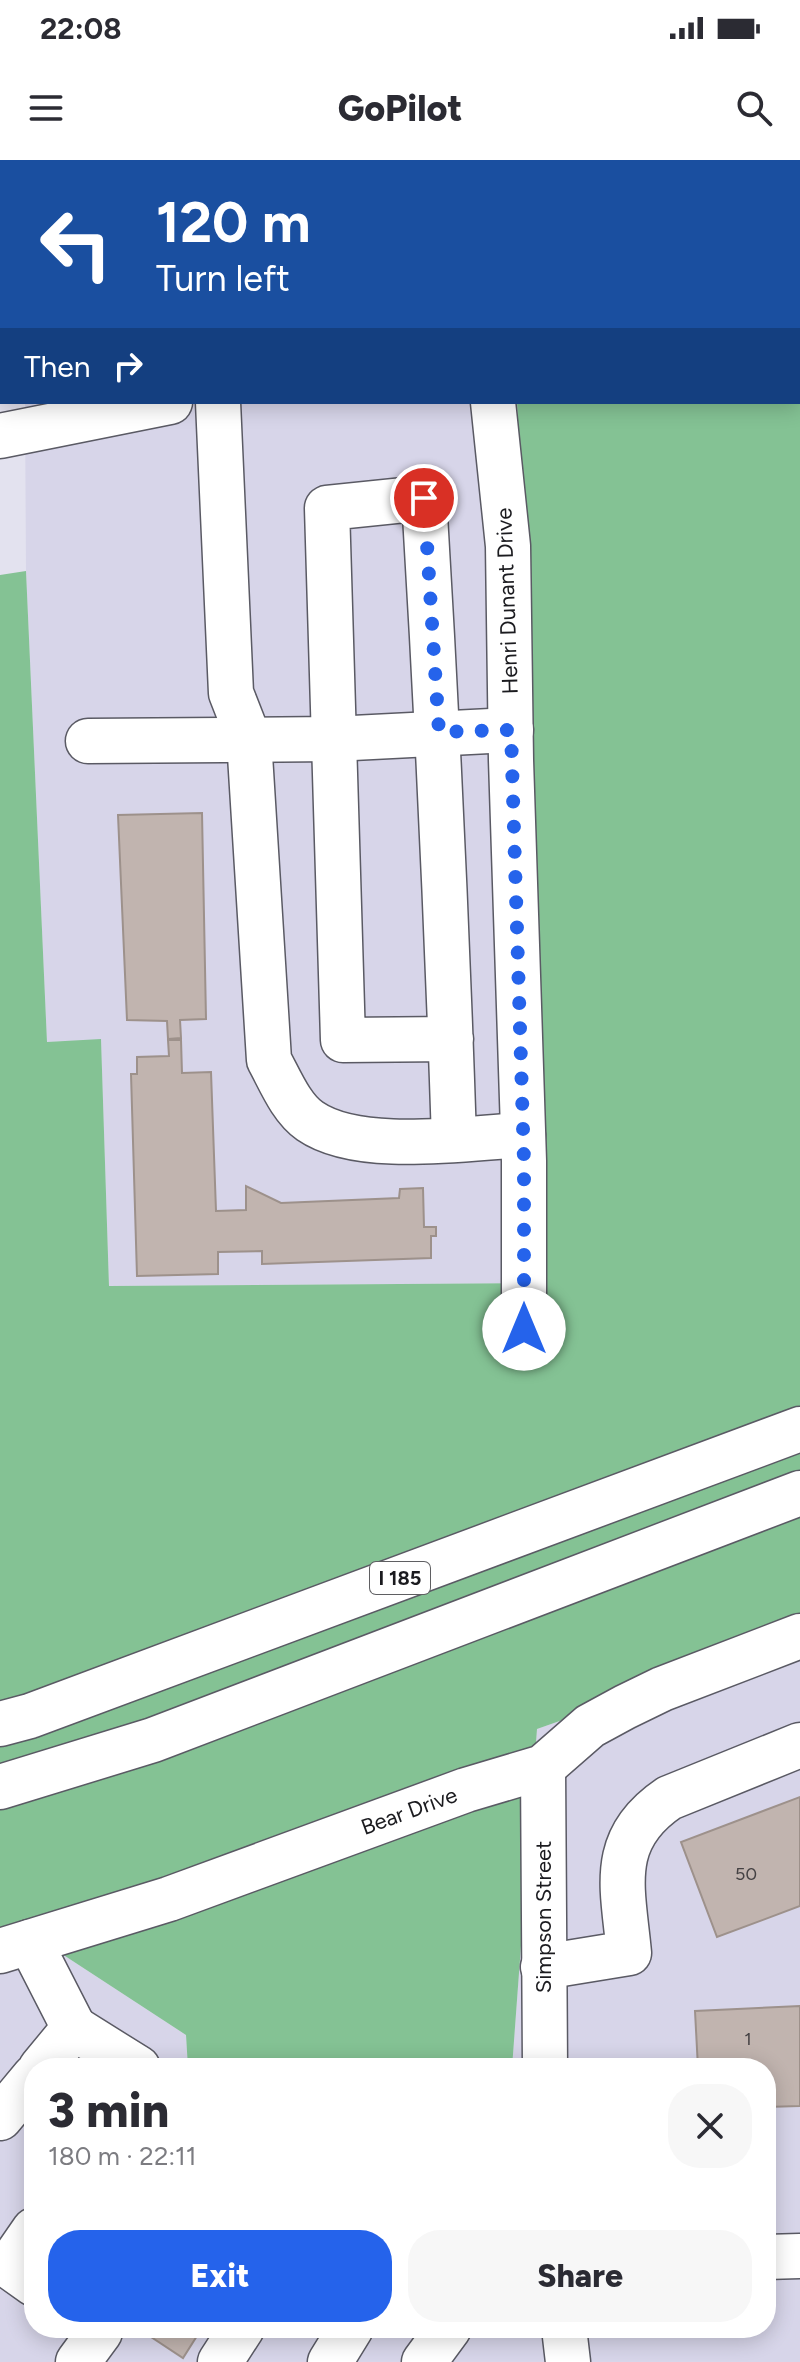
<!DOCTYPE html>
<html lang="en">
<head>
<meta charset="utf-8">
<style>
	:root { --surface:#fff; --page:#f7f7f7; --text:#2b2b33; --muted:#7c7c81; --accent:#2563eb }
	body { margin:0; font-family:Figtree,sans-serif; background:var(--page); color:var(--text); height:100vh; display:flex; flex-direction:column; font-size:30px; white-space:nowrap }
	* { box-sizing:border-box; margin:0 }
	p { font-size:26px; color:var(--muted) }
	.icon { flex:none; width:44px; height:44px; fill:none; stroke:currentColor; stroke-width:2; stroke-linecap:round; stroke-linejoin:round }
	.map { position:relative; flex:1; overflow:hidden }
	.details { position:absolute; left:24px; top:1898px; width:752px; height:280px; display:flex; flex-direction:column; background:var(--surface); border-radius:32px; box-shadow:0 4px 20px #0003 }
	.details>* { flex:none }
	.guide { position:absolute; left:0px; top:0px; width:800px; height:244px; box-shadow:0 4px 20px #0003; background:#1a4fa0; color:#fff; overflow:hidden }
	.pin { position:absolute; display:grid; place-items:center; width:68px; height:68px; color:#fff; margin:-34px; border:4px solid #fff; border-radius:50%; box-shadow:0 2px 8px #0007 }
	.me { position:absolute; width:88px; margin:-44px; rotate:0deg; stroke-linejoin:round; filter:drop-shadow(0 0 6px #0008) }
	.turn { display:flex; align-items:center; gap:28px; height:168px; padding:0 24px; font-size:36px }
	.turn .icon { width:104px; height:104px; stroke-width:2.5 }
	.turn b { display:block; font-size:56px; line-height:68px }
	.then { display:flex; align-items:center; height:76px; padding:0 24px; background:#0003; gap:16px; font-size:30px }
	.round { display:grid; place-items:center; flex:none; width:84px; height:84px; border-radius:32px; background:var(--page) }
	.headline { display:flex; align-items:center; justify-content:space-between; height:136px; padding:0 24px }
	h1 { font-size:48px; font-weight:800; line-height:60px }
	.primary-button { display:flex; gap:16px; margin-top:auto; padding:16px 24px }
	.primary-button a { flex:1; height:92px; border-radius:32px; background:var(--accent); color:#fff; font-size:32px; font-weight:800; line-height:92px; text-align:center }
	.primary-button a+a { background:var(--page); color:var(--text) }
	.status { display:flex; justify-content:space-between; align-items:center; height:56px; padding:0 40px; background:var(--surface); direction:ltr }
	.status svg { height:22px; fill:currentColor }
	header { display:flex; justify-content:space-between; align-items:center; height:104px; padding:0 24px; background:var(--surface); font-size:36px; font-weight:800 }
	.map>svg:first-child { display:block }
	.built { fill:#d7d5e9 }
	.green { fill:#84c294 }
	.building { fill:#c1b4af; stroke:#9d918b; stroke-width:2 }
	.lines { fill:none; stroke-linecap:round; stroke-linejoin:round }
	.minor-casing { stroke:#5a5a64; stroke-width:47 }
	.major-casing { stroke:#5a5a64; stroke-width:47 }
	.highway-casing { stroke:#5a5a64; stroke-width:47 }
	.minor { stroke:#fff; stroke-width:44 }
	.major { stroke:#fff; stroke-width:44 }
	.highway { stroke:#fff; stroke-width:44 }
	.route { stroke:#2563eb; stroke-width:14; stroke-dasharray:0 25.2 }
	.labels { text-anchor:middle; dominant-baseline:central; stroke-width:8; stroke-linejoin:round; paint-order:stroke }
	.number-label { font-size:18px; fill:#444143 }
	.shield { fill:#fff; stroke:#5f5f62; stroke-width:2 }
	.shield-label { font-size:20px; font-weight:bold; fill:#1b1b1f }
	.street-label { font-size:22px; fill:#1b1b1f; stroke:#fff }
</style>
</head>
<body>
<div class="status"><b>22:08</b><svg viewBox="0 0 49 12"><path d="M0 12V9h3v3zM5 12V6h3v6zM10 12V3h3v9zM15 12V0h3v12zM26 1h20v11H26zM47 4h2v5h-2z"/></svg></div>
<header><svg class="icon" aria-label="menu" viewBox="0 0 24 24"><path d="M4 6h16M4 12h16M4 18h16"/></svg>GoPilot<svg class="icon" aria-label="search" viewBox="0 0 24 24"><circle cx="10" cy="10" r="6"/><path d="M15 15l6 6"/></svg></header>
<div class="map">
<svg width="800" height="2202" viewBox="0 0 800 2202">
	<rect width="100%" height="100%" fill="#e3e2ef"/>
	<g class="built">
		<path d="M0,0H692V2H2L0,227Z"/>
		<path d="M25,242H517L527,486L539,1123L109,1126L101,880L47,882L26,411Z"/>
		<path d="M800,1476V2202H0V1806L62,1794L186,1875L188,1908H34V2168H766V1908H512L537,1569Z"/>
	</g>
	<path class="green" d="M800,182V1476L537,1569L512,1908H188L186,1875L62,1794L0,1806V415L26,411L47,882L101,879L109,1126L539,1123L527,486L517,242H798Z"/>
	<g class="building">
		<path d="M202,653L206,859L180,860L181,878L168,879L167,861L127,860L118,655Z"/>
		<path d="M168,880H181L182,913L211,912L216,1051L246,1050V1026L281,1043L399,1038L400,1029L423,1028L424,1067H436V1076H431V1098L262,1104V1091L218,1092V1114L137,1116L131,914H137V897L169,896Z"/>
		<path d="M800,1637V1746L717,1777L681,1682Z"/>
		<path d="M800,1846V1946L766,1947V1908H698L695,1851Z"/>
		<path d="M144,2168H202L183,2198L142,2171Z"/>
	</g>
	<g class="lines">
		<defs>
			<g id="minor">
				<path d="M742,0V2"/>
				<path d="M218,242L231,533L249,579L269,900C280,920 291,948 310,961C359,995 466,978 523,975"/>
				<path d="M493,242L508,386L511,600L524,1001V1169"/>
				<path d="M88,581L333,579L511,570"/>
				<path d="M451,879L343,880L327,348L424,338C437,552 447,765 454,979"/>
				<path d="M543,1607L545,1908"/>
				<path d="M30,1782L74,1868L41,1908"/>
				<path d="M0,1791L169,1739L466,1630L543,1607L590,1566L625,1547L662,1529L800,1476"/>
				<path d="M543,1807L629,1793C623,1728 607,1680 669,1638L800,1585"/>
				<path d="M74,1868L138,1908"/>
				<path d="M0,1958L34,1917"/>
				<path d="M34,2070L9,2106L34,2124"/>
				<path d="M766,2097L800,2096"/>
				<path d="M564,2168L568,2202"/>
				<path d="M78,2202L100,2172"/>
				<path d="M220,2202L242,2168"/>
				<path d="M330,2202L351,2168"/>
				<path d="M424,2202L449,2168"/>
			</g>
			<g id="major">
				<path d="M798,116H800"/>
				<path d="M0,276L170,242"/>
			</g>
			<g id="highway">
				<path d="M0,1564L30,1556L800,1269"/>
				<path d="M0,1627L153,1580L800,1333"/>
			</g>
		</defs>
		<use href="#minor" class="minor-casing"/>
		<use href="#major" class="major-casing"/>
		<use href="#highway" class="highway-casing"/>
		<use href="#minor" class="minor"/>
		<use href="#major" class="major"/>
		<use href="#highway" class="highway"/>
	</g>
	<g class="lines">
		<path class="route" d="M424,338L439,572L511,570L524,1001V1169"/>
	</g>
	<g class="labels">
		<g class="number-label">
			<text x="746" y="1714">50</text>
			<text x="748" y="1879">1</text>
		</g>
		<rect class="shield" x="370" y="1402" width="60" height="32" rx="6"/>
		<g class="shield-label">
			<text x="400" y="1418">I 185</text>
		</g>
		<g class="street-label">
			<text transform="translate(507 441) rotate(-92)">Henri Dunant Drive</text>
			<text transform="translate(409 1651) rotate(-20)">Bear Drive</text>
			<text transform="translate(543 1757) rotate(-90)">Simpson Street</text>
		</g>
	</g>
</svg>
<div class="pin" style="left:424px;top:338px;background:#d93025"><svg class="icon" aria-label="arrive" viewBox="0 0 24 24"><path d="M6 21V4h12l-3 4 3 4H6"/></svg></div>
<svg class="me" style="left:524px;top:1169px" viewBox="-20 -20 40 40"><circle r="19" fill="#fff"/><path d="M0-13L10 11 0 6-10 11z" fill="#2563eb"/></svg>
<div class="guide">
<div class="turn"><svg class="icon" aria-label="left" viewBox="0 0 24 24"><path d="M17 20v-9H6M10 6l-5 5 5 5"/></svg><div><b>120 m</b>Turn left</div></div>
<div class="then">Then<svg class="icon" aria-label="right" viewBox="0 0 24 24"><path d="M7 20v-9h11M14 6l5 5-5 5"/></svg></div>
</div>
<section class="details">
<div class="headline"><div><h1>3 min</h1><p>180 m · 22:11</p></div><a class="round"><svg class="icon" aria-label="close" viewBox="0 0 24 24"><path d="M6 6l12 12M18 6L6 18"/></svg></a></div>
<div class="primary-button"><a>Exit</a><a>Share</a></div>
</section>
</div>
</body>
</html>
